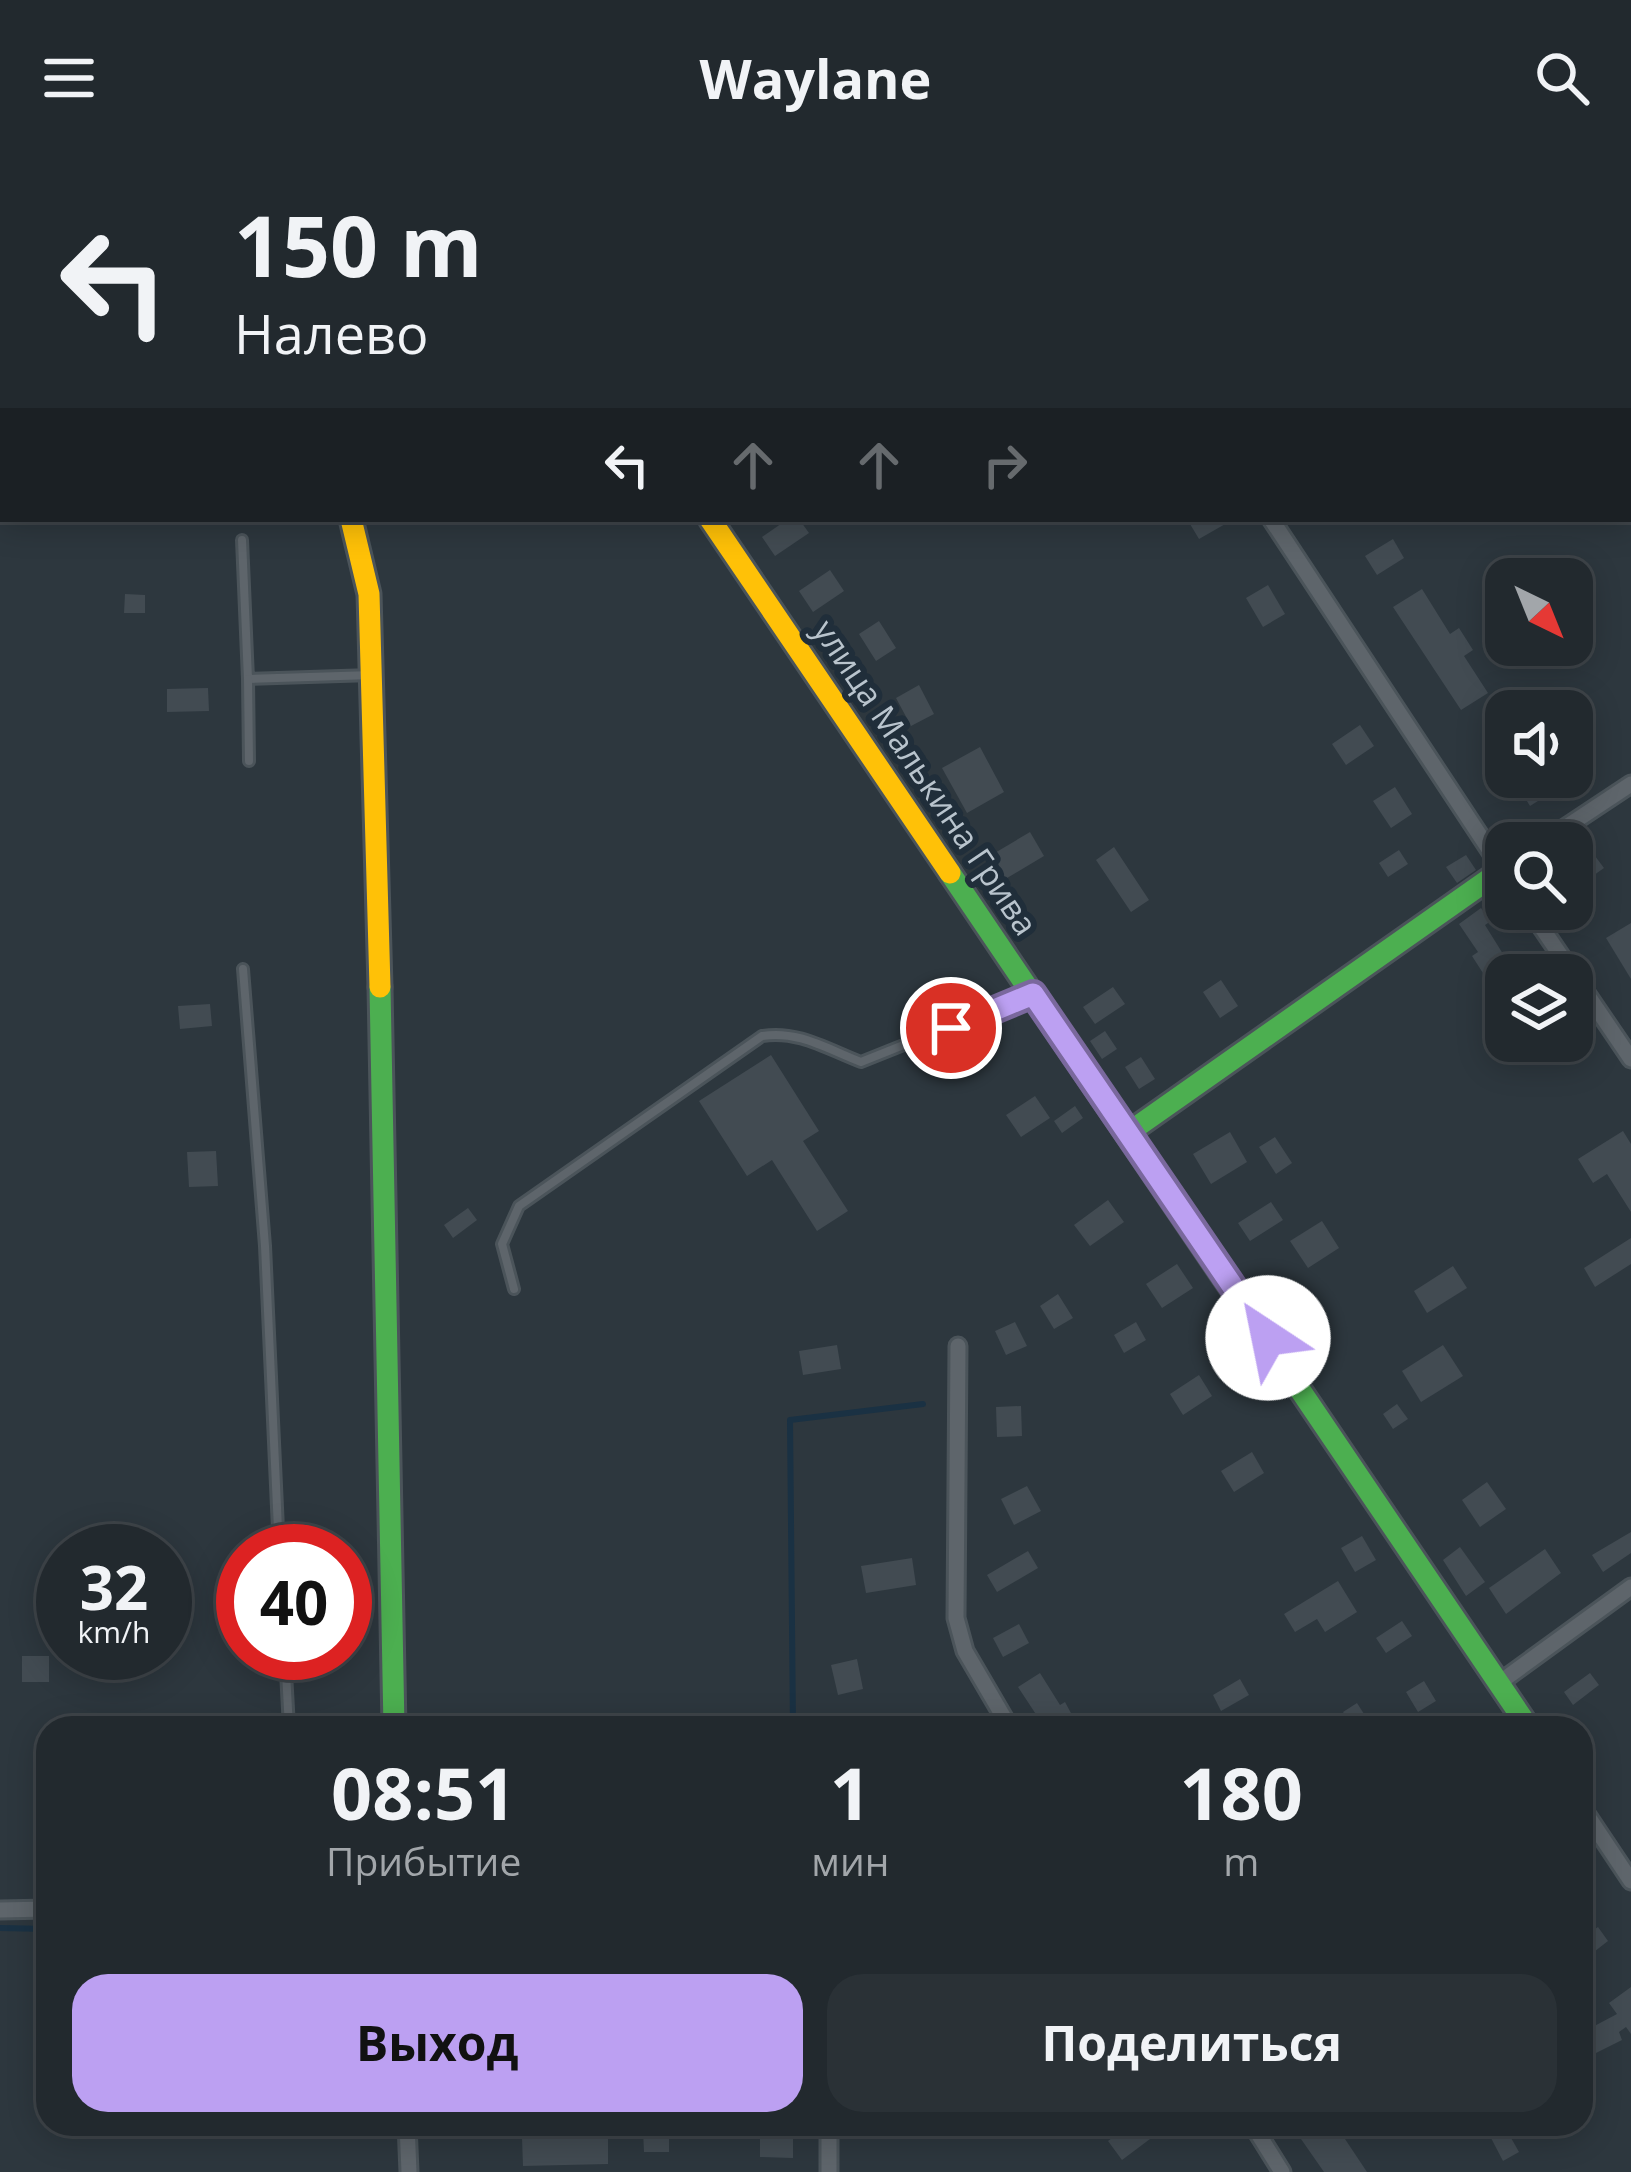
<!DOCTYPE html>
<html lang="ru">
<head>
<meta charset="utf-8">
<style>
	:root { --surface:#22292e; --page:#2a3136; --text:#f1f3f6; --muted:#a2a6aa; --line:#3f454a; --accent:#bca0f2 }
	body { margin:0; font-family:"Open Sans",sans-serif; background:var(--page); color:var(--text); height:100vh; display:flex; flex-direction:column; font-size:45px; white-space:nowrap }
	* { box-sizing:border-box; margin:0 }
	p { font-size:39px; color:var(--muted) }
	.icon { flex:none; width:66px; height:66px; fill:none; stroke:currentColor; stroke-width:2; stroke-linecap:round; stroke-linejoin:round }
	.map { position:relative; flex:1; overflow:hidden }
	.panel { position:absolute; left:36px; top:1560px; width:1557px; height:420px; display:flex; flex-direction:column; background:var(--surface); border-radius:36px; box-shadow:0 6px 30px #0003,0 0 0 3px var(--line) }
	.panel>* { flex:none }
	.banner { position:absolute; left:0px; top:0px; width:1632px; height:366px; box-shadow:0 6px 30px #0003,0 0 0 3px var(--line); background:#22292e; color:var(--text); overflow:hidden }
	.needle { width:78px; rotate:137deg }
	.controls { position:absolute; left:1485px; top:402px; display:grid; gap:24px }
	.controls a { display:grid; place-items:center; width:108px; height:108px; border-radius:24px; background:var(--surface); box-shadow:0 6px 30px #0003,0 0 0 3px var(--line); font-size:60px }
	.speed { position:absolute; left:36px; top:1368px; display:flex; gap:24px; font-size:60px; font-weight:700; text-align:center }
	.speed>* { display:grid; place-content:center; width:156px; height:156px; border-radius:50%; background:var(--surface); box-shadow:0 6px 30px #0003,0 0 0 3px var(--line); line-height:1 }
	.speed small { font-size:30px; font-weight:400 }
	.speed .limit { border:18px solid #d22; background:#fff; color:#111 }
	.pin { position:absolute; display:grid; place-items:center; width:102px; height:102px; color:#fff; margin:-51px; border:6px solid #fff; border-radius:50%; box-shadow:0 3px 12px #0007 }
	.me { position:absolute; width:132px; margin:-66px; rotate:326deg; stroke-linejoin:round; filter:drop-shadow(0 0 9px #0008) }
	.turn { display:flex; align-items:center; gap:42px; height:252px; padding:0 36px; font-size:54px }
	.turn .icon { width:156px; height:156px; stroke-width:2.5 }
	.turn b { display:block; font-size:84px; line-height:102px }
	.lanes { display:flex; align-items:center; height:114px; padding:0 36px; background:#0003; justify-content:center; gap:60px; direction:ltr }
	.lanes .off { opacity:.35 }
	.eta { display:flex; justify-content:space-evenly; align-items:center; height:204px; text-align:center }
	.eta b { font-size:72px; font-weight:700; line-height:84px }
	.action { display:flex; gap:24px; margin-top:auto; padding:24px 36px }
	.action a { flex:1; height:138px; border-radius:36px; background:var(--accent); color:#111; font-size:48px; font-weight:700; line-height:138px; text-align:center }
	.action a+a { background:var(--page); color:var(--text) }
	header { display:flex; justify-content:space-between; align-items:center; height:156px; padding:0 36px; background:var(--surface); font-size:54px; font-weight:700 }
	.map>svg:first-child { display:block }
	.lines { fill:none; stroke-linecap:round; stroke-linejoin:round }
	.stream { stroke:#1a3143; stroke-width:6 }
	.building { fill:#424b52 }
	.lane-casing { stroke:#4b545a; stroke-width:14 }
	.street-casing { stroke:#4b545a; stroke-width:21 }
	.fast-casing { stroke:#4b545a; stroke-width:27 }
	.slow-casing { stroke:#4b545a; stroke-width:27 }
	.lane { stroke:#5e656b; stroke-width:8 }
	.street { stroke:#5e656b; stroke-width:15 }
	.fast { stroke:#4caf50; stroke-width:21 }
	.slow { stroke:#ffc107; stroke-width:21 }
	.route-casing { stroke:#7a689d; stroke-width:30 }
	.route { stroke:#bca0f2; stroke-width:21 }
	.labels { text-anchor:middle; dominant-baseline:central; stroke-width:12; stroke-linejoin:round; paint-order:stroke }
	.street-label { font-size:33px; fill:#b9c4cd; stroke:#202e3a }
</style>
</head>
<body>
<header><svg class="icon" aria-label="menu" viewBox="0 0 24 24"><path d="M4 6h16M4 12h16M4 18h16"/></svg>Waylane<svg class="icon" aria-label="search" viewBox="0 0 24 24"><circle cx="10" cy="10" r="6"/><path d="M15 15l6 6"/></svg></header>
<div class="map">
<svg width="1631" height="2016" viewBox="0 0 1631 2016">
	<rect width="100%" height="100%" fill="#2d373e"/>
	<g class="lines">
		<g class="stream">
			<path d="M793,1572L790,1264L923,1248"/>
			<path d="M0,1772L48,1773"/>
		</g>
	</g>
	<g class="building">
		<path d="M788,363H799L809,377L775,400L762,381Z"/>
		<path d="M1187,363H1234L1199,383Z"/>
		<path d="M1393,383L1404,402L1377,419L1365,400Z"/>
		<path d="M830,414L844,435L813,456L799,435Z"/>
		<path d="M1268,429L1285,458L1263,471L1246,442Z"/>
		<path d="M1422,433L1450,478L1459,472L1473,494L1464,500L1488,537L1461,554L1393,451Z"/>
		<path d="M125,438L145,439V457H124Z"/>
		<path d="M879,465L896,492L876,505L859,478Z"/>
		<path d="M919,529L934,558L911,570L896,542Z"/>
		<path d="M208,532L209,555L167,556V533Z"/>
		<path d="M1360,569L1374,590L1346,609L1332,588Z"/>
		<path d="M1506,577V598L1497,605L1487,590Z"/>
		<path d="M980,591L1004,636L967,657L942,612Z"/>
		<path d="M1512,621H1556L1562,630L1530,650Z"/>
		<path d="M1395,631L1412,658L1391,672L1373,645Z"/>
		<path d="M1030,676L1044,700L1002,725L988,701Z"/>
		<path d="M1114,691L1149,744L1131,756L1096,704Z"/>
		<path d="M1399,694L1408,708L1388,721L1379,707Z"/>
		<path d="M1592,696L1604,712L1580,729L1572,718V709Z"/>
		<path d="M1466,699L1476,714L1457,727L1446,711Z"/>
		<path d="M1481,752L1491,765L1485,769L1513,814L1490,828L1472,800L1478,796L1459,768Z"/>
		<path d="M1631,767V823L1606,782Z"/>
		<path d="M1221,824L1238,850L1220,862L1203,836Z"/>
		<path d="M1113,831L1125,848L1095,868L1083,851Z"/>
		<path d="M210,848L212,870L180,873L178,850Z"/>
		<path d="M1105,875L1117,893L1102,903L1090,885Z"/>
		<path d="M1526,885H1564L1538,903Z"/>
		<path d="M771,899L819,975L803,985L848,1055L817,1075L772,1004L747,1020L699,945Z"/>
		<path d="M1141,901L1155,923L1139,933L1125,911Z"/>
		<path d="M1035,940L1050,962L1021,981L1006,959Z"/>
		<path d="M1075,950L1083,962L1062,977L1054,965Z"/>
		<path d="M1623,975L1631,988V1056L1607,1018L1593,1027L1578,1003Z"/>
		<path d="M1230,976L1247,1006L1211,1028L1193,998Z"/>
		<path d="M1275,981L1292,1007L1276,1018L1259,991Z"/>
		<path d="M216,995L218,1030L189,1031L187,996Z"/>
		<path d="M1108,1044L1124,1066L1090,1090L1074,1069Z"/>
		<path d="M1271,1046L1283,1064L1250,1085L1238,1067Z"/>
		<path d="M468,1052L477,1064L453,1082L444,1069Z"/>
		<path d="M1322,1065L1339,1092L1308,1112L1290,1085Z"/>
		<path d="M1631,1082V1108L1595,1131L1584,1112Z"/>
		<path d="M1177,1108L1193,1132L1162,1152L1146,1128Z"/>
		<path d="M1453,1110L1467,1132L1427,1157L1414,1135Z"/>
		<path d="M1058,1138L1073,1162L1054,1173L1040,1150Z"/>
		<path d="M1302,1154L1316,1175L1294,1190L1280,1168Z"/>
		<path d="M1015,1166L1027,1190L1006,1199L995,1175Z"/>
		<path d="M1136,1166L1146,1184L1124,1197L1114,1179Z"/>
		<path d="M837,1189L841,1213L803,1219L799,1195Z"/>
		<path d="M1443,1189L1463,1220L1421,1246L1402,1215Z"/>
		<path d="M1199,1219L1212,1240L1183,1259L1170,1238Z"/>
		<path d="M1397,1248L1408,1263L1393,1273L1383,1258Z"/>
		<path d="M1021,1250L1022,1280L997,1281L996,1251Z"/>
		<path d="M1252,1296L1264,1317L1234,1336L1221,1315Z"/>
		<path d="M1487,1326L1506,1353L1480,1371L1462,1344Z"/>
		<path d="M1027,1330L1041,1355L1014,1369L1001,1343Z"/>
		<path d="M1631,1376V1397L1603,1416L1592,1399Z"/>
		<path d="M1362,1380L1376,1404L1355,1416L1341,1392Z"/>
		<path d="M1460,1391L1485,1426L1466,1440L1443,1404Z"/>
		<path d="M1545,1393L1561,1417L1506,1458L1489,1432Z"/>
		<path d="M1028,1395L1038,1412L997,1436L987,1419Z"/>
		<path d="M912,1402L916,1429L866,1437L861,1410Z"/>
		<path d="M1338,1425L1357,1456L1325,1476L1317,1463L1295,1476L1284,1458Z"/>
		<path d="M1402,1465L1412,1480L1386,1497L1376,1482Z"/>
		<path d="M1019,1468L1029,1487L1003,1501L993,1482Z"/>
		<rect x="22" y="1500" width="27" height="26"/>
		<path d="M857,1503L863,1533L838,1539L831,1509Z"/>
		<path d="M1040,1517L1060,1549L1065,1546L1079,1572H1045L1018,1531Z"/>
		<path d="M1590,1517L1599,1529L1573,1549L1564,1536Z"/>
		<path d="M1240,1523L1249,1539L1221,1555L1213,1539Z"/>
		<path d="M1424,1525L1436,1545L1418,1556L1406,1536Z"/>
		<path d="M1357,1547L1373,1572H1354L1343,1556Z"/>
		<path d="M1598,1771L1608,1785L1581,1806V1783Z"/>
		<path d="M1631,1831V1878L1626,1871L1619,1876L1622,1884L1594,1898L1583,1876L1617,1858L1609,1847Z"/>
		<path d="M1131,1968H1139L1150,1983L1122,2004L1108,1985Z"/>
		<path d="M1322,1968H1335L1367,2016H1324L1301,1983Z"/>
		<path d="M760,1971H793V2002L760,2001Z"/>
		<path d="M669,1973V1996H644L643,1974Z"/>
		<path d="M1506,1973L1519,1996L1503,2005L1491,1982Z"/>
		<path d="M608,1980V2008L523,2010L522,1982Z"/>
	</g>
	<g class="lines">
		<defs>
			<g id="lane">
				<path d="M288,0L291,3"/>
				<path d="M242,384L248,523L372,519"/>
				<path d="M248,523L249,605"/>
				<path d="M243,813L265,1090L279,1395"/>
				<path d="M514,1133L502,1088L519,1050L762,880C798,874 827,893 861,906L1026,840"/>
				<path d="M285,1497L289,1572"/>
			</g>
			<g id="street">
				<path d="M112,0L115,3"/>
				<path d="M434,0L437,3"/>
				<path d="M723,0L726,3"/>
				<path d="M1031,0L1033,3"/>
				<path d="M1592,0L1594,3"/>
				<path d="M743,3L750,0"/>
				<path d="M1629,53L1631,56"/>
				<path d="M0,328L3,327"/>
				<path d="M1271,363L1506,719"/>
				<path d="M1542,687L1631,628"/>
				<path d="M1529,753L1631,903"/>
				<path d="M958,1190L956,1462L965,1495L1010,1572"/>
				<path d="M1499,1527L1631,1431"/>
				<path d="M1581,1650L1631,1725"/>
				<path d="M0,1754L48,1753"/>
				<path d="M407,1968L409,2016"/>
				<path d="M829,1968V2016"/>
				<path d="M1252,1968L1282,2016"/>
			</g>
			<g id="fast">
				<path d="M950,717L1529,1572"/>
				<path d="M380,831L394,1572"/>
				<path d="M1128,977L1506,711"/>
			</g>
			<g id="slow">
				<path d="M351,363L369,438L380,831"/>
				<path d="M710,363L950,717"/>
			</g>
		</defs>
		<use href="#lane" class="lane-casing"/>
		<use href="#street" class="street-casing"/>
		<use href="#fast" class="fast-casing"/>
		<use href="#slow" class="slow-casing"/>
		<use href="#lane" class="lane"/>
		<use href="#street" class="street"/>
		<use href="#fast" class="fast"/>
		<use href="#slow" class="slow"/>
	</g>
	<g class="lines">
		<defs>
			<path id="route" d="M951,872L1033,838L1268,1182"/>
		</defs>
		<use href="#route" class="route-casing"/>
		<use href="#route" class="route"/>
	</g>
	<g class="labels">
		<g class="street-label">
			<text transform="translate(926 621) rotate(56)">улица Малькина Грива</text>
		</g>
	</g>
</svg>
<div class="controls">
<a><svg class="needle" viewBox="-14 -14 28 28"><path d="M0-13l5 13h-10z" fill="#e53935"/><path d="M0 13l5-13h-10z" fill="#a2a6aa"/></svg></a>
<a><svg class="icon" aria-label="sound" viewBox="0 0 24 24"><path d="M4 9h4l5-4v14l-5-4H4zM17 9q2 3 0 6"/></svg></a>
<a><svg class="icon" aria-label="search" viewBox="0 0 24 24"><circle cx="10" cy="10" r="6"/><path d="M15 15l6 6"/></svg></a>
<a><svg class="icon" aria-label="layers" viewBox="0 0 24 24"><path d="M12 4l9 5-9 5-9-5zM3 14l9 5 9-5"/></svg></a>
</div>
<div class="speed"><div>32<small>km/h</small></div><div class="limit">40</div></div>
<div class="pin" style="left:951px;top:872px;background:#d93025"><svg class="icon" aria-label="arrive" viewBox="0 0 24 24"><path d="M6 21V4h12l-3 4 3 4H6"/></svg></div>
<svg class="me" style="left:1268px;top:1182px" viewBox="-20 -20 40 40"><circle r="19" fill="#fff"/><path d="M0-13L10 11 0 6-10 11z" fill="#bca0f2"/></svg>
<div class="banner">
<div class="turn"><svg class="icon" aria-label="left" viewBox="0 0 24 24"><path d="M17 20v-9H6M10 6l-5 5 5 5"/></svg><div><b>150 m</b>Налево</div></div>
<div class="lanes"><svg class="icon" aria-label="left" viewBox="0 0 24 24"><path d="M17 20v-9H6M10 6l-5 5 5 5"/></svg><svg class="icon off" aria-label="ahead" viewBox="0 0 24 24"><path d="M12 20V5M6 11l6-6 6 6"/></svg><svg class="icon off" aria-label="ahead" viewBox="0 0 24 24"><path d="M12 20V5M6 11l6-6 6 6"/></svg><svg class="icon off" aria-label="right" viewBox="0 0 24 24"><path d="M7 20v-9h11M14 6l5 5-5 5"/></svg></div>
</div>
<section class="panel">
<div class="eta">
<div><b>08:51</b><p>Прибытие</p></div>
<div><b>1</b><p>мин</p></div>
<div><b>180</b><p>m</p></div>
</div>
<div class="action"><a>Выход</a><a>Поделиться</a></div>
</section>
</div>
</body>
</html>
